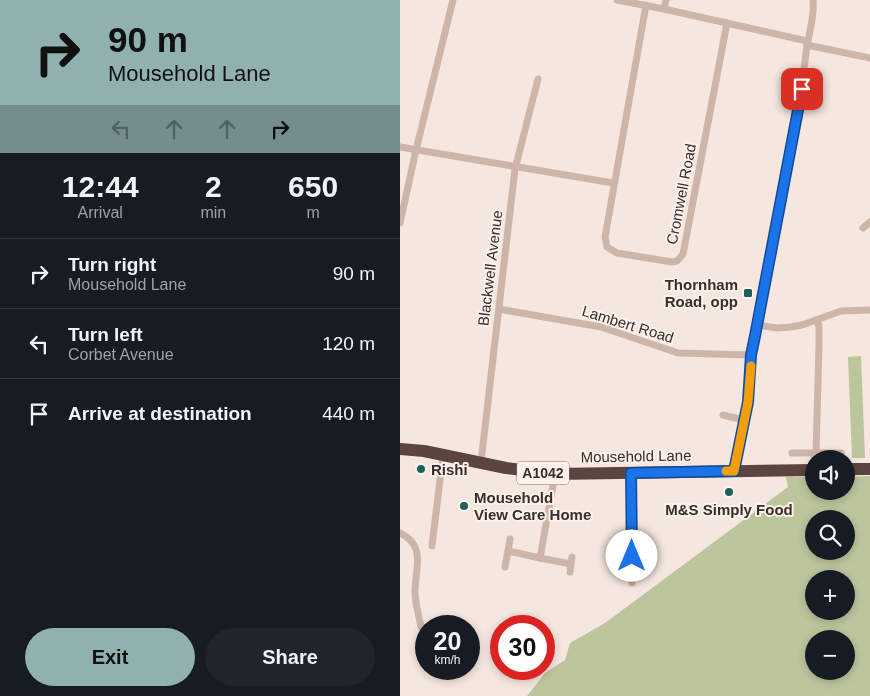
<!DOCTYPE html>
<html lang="en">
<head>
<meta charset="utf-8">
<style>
	:root { --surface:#171b24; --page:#20242c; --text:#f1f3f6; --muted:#9ea1a6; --line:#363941; --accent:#91b1b1 }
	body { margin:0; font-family:Arial,sans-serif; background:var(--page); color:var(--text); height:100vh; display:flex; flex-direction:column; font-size:19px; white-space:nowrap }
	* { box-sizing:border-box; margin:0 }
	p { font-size:16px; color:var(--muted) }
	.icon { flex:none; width:28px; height:28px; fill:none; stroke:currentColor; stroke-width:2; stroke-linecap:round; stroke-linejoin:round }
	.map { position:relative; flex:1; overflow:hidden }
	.details { display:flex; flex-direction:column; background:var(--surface); width:400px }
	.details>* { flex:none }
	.guide { background:#91b1b1; color:#111; overflow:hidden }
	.fabs { position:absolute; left:405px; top:450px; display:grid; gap:10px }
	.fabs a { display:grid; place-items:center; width:50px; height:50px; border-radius:50%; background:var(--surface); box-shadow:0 2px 8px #0003; font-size:25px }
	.speed { position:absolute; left:15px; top:615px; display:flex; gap:10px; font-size:25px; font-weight:700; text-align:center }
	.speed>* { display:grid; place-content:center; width:65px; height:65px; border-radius:50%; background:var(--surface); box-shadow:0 2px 8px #0003; line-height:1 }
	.speed small { font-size:12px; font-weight:400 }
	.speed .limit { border:8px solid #d22; background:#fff; color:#111 }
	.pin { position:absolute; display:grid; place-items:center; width:42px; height:42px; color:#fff; margin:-21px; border-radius:10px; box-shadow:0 2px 8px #0006 }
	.me { position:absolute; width:55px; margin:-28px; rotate:0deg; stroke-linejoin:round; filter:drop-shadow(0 0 4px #0008) }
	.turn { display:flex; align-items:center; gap:18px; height:105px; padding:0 25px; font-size:22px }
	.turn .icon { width:65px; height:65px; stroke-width:2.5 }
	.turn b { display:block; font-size:35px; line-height:42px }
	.lanes { display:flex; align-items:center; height:48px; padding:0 25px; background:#0003; justify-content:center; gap:25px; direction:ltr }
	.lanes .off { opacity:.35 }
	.eta { display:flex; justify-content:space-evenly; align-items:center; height:85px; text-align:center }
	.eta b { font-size:30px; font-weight:800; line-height:35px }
	.button { display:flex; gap:10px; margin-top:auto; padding:10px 25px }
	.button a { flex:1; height:58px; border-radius:30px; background:var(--accent); color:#111; font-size:20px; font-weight:800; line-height:58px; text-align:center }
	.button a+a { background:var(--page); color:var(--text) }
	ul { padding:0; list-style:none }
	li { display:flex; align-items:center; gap:15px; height:70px; padding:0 25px; border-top:1px solid var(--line) }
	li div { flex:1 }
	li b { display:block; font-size:19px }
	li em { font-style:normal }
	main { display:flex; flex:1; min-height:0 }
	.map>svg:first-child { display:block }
	.green { fill:#bdc59d; fill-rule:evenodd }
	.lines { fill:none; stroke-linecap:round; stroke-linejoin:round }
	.street { stroke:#ceb5a9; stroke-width:7 }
	.highway { stroke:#5c4540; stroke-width:12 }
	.route-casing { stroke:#114b97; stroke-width:12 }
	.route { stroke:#1a73e8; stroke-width:9 }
	.slow { stroke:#f59e0b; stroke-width:9 }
	.poi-dot { fill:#1b605c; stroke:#fbf2ec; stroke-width:2 }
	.labels { text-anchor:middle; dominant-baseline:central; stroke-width:4; stroke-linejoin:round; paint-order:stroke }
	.shield { fill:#fbf2ec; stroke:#756864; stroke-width:1 }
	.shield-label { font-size:14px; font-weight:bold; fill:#3b2d29 }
	.street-label { font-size:15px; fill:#3b2d29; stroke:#fbf2ec }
	.poi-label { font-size:15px; font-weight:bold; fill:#3b2d29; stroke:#fbf2ec; text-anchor:start }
</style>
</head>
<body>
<main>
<section class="details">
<div class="guide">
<div class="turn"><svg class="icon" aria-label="right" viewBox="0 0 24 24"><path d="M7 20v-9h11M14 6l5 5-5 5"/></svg><div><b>90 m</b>Mousehold Lane</div></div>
<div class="lanes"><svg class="icon off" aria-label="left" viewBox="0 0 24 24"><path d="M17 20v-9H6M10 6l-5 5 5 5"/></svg><svg class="icon off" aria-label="ahead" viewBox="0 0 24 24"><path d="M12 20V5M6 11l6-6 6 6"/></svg><svg class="icon off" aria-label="ahead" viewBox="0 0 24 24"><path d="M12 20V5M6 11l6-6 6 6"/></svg><svg class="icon" aria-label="right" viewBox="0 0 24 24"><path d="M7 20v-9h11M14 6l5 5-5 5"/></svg></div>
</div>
<div class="eta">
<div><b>12:44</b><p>Arrival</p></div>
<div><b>2</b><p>min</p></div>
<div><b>650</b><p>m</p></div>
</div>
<ul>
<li><svg class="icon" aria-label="right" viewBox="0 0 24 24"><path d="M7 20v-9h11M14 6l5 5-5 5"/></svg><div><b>Turn right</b><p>Mousehold Lane</p></div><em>90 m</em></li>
<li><svg class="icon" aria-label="left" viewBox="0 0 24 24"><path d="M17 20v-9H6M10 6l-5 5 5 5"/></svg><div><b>Turn left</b><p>Corbet Avenue</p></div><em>120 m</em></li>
<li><svg class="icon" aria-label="arrive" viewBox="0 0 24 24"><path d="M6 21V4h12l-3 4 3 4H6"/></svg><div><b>Arrive at destination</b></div><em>440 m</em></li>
</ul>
<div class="button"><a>Exit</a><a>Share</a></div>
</section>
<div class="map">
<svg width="470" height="696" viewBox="0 0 470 696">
	<rect width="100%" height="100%" fill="#f5e7df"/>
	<g class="green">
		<path d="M461,356L465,458H452L448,357Z"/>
		<path d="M470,476V696H127L145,673L165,660L170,643L205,623L388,487L386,477H414V491H446V477ZM414,519H446V551H414ZM414,579H446V611H414ZM414,639H446V671H414Z"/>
	</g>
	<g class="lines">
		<g class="street">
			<path d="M217,0L264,9L407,41"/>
			<path d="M246,5L205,237L207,247L217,253L272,262L277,261L283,254L327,23"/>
			<path d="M264,9L266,0"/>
			<path d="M407,45L470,58"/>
			<path d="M0,147L213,183"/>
			<path d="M0,223L16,150L53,0"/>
			<path d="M463,228L470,222"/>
			<path d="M99,309L201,327L278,353L351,355"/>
			<path d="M357,325L377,328L391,327L402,325L441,311L470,310"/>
			<path d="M323,415L344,420"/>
			<path d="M392,453H416L419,345V327L417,320"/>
			<path d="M416,453H441"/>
			<path d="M81,462L115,169L138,79"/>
			<path d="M334,471L348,402L351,355L355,336C373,242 396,148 406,53C408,35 415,18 413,0"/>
			<path d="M231,473L232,583"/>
			<path d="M0,533C27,546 15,569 15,592C15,604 19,615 21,627"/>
			<path d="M32,546L43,455"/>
			<path d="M108,551L110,539"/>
			<path d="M140,558L171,564L170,572"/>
			<path d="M171,564L172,557"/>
			<path d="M105,567L108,551L140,558L155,474"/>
		</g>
		<g class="highway">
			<path d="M0,449L24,451L106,468L155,474L414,470"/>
			<path d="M446,469H470"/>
		</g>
	</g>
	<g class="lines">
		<defs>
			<path id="route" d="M232,556L231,473L334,471L348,402L351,355L355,336L402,89"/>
		</defs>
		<use href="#route" class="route-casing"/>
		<use href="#route" class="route"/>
		<path class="slow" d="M326,471H334L348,402L351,366"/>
	</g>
	<g class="poi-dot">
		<rect x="343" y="288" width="10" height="10" rx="2.5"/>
		<circle cx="21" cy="469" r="5"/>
		<circle cx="329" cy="492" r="5"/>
		<circle cx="64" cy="506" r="5"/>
	</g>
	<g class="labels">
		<rect class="shield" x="117" y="461.5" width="52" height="23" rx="4"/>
		<g class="shield-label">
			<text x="143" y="473">A1042</text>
		</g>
		<g class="street-label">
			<text transform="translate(281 194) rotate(-79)">Cromwell Road</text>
			<text transform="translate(90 268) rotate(-83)">Blackwell Avenue</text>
			<text transform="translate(228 324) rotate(17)">Lambert Road</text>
			<text transform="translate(236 456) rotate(-1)">Mousehold Lane</text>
		</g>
		<g class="poi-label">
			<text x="338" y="284" text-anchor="end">Thornham<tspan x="338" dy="17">Road, opp</tspan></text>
			<text x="31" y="469">Rishi</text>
			<text x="74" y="497">Mousehold<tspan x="74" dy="17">View Care Home</tspan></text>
			<text x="329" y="509" text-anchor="middle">M&amp;S Simply Food</text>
		</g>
	</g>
</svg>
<div class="fabs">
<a><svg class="icon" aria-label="sound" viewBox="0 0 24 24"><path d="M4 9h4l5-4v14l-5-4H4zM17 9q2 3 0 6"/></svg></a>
<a><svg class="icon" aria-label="search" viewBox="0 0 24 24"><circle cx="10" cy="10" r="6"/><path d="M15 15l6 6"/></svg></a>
<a>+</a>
<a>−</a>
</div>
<div class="speed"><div>20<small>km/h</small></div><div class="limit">30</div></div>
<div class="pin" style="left:402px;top:89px;background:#d93025"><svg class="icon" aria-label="arrive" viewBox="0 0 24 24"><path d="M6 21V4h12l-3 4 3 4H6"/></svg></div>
<svg class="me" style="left:232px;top:556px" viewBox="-20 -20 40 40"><circle r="19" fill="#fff"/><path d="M0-13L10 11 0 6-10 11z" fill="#1a73e8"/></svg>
</div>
</main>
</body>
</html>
